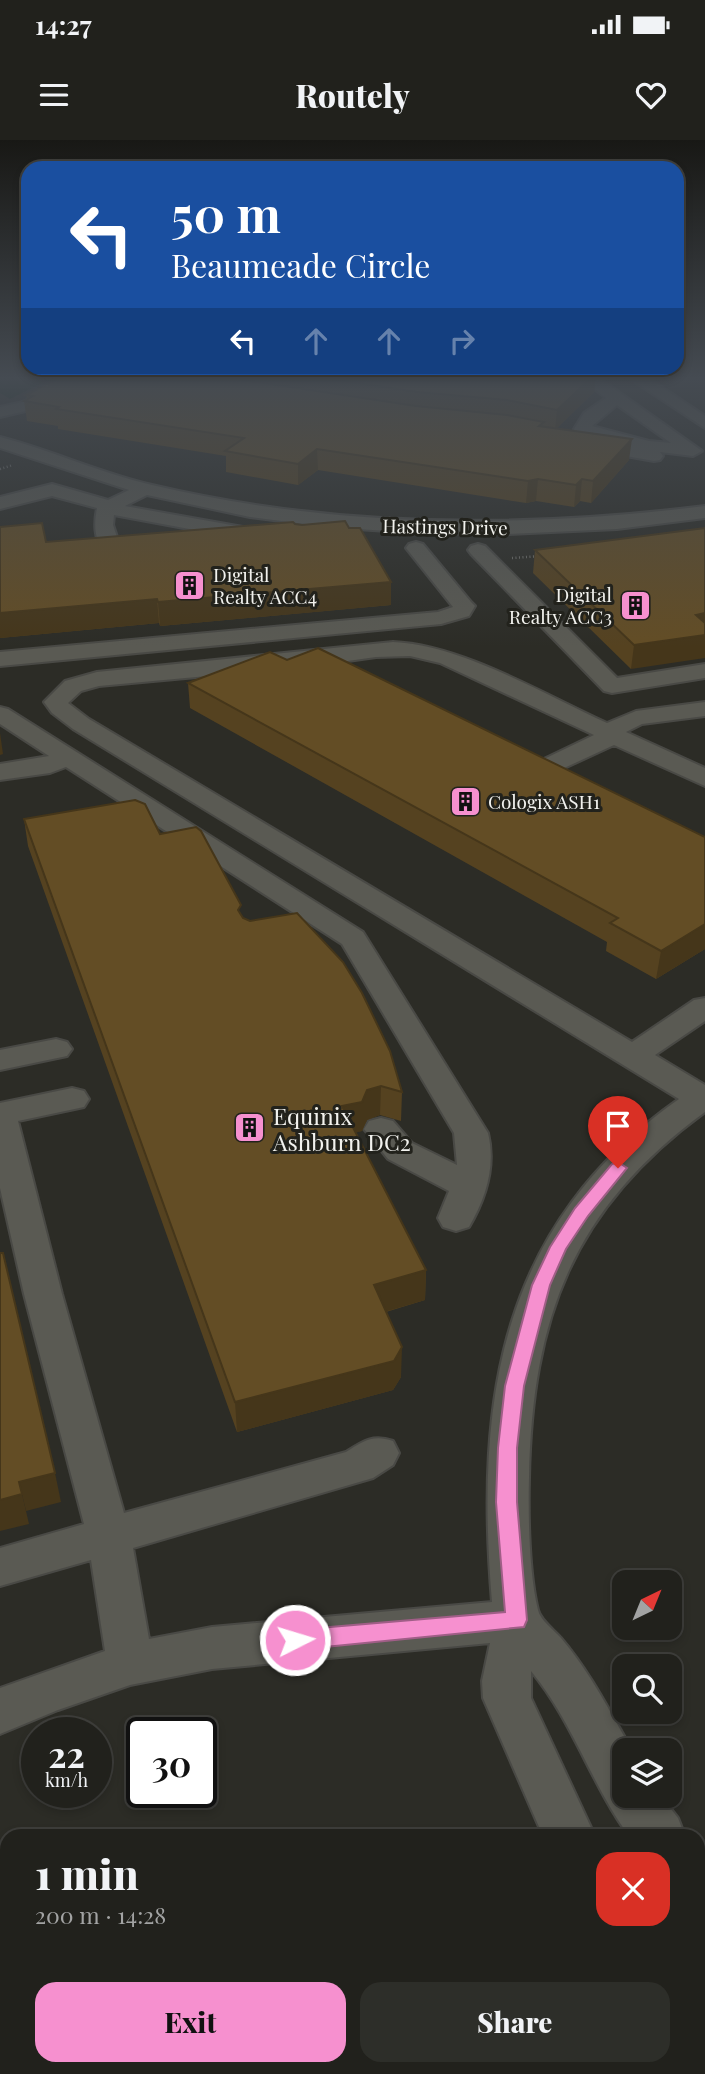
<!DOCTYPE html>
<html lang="en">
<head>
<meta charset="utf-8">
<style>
	:root { --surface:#21211c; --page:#2d2e29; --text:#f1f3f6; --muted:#a2a3a3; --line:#3e3e3b; --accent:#f690cf }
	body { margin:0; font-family:"Playfair Display",serif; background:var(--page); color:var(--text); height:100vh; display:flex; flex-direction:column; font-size:26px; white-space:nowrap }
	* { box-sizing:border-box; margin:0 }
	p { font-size:23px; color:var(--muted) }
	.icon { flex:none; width:38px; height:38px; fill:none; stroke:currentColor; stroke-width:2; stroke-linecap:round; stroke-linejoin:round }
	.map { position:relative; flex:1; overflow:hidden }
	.panel { position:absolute; left:0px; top:1689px; width:705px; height:247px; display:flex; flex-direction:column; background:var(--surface); border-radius:21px 21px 0 0; box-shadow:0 4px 10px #0003,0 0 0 2px var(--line) }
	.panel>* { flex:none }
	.banner { position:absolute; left:21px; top:21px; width:663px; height:214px; border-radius:21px; box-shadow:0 4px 10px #0003,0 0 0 2px var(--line); background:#1a4fa0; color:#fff; overflow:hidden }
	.needle { width:46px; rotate:43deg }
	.controls { position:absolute; left:612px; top:1430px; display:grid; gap:14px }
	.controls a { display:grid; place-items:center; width:70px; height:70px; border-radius:14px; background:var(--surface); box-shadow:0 4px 10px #0003,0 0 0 2px var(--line); font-size:35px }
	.speed { position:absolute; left:21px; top:1577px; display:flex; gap:14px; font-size:35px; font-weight:700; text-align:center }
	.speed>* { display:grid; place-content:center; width:91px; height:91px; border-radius:50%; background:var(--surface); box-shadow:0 4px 10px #0003,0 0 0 2px var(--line); line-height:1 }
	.speed small { font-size:18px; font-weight:400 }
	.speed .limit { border:4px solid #111; border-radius:10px; background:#fff; color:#111 }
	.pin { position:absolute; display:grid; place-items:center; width:60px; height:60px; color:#fff; margin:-72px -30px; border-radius:50% 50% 50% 0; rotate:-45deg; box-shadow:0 0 7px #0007 }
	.pin .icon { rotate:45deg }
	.me { position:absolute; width:77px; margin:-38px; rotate:85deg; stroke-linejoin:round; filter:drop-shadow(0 0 5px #0008) }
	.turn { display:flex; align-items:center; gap:24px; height:147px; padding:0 35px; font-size:32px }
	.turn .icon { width:91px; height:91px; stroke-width:2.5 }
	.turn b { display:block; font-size:49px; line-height:60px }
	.lanes { display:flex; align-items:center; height:66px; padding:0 35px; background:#0003; justify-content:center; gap:35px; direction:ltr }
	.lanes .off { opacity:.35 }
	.round { display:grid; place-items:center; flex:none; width:74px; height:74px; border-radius:21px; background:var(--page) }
	.summary { display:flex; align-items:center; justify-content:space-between; height:119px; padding:0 35px }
	h1 { font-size:42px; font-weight:800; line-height:52px }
	.cta { display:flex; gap:14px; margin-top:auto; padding:14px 35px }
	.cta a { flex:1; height:80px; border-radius:21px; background:var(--accent); color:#111; font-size:28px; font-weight:800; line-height:80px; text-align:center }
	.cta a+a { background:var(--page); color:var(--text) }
	.status { display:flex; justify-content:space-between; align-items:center; height:49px; padding:0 35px; background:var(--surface); direction:ltr }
	.status svg { height:19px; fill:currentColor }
	header { display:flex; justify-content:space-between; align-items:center; height:91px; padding:0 35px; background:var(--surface); font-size:32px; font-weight:800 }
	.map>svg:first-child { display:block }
	.water { fill:#042311 }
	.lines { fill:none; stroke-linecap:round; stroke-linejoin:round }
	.minor-casing { stroke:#494945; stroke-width:4 }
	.path { stroke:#72726d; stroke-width:2.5; stroke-dasharray:1 2.5; stroke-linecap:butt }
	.minor { fill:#5a5a53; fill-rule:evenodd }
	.wall { fill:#554220 }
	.shaded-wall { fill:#45361a }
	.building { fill:#634d25; stroke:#45361a; stroke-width:2 }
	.route { fill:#f690cf; stroke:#a05e87; stroke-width:2 }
	.labels { text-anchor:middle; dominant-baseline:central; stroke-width:6; stroke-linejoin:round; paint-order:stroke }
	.far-street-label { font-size:19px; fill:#f2f2ee; stroke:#22221c }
	.far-poi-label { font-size:19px; fill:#f2f2ee; stroke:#22221c; text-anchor:start }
	.poi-label { font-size:23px; fill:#f2f2ee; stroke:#22221c; text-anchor:start }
</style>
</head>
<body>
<div class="status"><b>14:27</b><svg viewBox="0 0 49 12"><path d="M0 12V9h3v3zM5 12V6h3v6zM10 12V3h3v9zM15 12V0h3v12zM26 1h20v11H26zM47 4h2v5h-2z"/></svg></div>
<header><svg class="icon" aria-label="menu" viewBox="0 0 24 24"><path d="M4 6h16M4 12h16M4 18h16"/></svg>Routely<svg class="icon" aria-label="heart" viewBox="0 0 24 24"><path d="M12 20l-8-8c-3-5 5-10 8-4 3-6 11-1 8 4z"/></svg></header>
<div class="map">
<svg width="705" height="1934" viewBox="0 0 705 1934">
	<rect width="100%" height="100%" fill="#2c2c26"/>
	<path class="water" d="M0,236H56L10,259L0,253Z"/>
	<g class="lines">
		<defs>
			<g id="minor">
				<path d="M74,236H94L34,269L0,277V267L23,262Z"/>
				<path d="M578,236H596L702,311L693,316L660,312L663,316L660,320L654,321L581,308L578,304L587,299L631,307L576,293L574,289L584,273L606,258ZM617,265L671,303L649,301L592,286Z"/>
				<path d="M626,236H645L705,276V288Z"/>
				<path d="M0,297C51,310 100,333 152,345C334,388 520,389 705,366V378L617,389L508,394L417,393L328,387L250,377L147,355L125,366L254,389L264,395L254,401L114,375L113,385L118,400L144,398L154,404C145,414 116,414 103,411C94,397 94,384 97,368L52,356L0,369V357L52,344L108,360L129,350L0,308Z"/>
				<path d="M416,402L423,404L471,462L475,466L469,476L441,484L0,526V512L438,472L453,467L406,408L409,404Z"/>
				<path d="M478,404L485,406L617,538L705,524V538L612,553L604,551L471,414L468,410L471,406Z"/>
				<path d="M393,502C462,505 543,554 607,583L636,571L705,562V576L642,584L626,592L705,628V646L614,605L562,629L553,631L544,629L541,624L544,619L594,595L440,523L410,516L376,517L305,527L99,546L81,551L68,563L89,579L632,902L694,860L705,858V881L655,915L705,945V972C573,1068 532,1178 529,1338C528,1375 529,1433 538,1470C540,1480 554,1490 561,1498C590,1532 610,1572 632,1610H625V1656H661L678,1678L685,1696H629C591,1644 572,1580 531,1531V1558L595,1696H543L483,1558L482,1541L490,1503L212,1529L130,1545L58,1570L0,1594V1548L105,1511L91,1420L0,1446V1408L84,1384L24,1154L0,1048V963L72,948L84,951L89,959L84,967L18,981L62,1154L124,1373L346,1312C363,1301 373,1294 393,1301L399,1313L393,1325L373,1338L133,1408L149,1499L212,1487L492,1462C475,1257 500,1085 679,959L73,589L52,573L44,562L65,541L97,532Z"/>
				<path d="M0,567L8,569L363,792L488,993C496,1026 486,1058 469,1087L456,1091L443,1087L438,1078L449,1051L388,1019L364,989L369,981L381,978L393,981L412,1003L457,1025L454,993L342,804L66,627L50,633L0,640V624L49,616L0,584Z"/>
				<path d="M56,899L67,902L72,909L67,916L0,930V910Z"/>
				<path d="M698,1717L705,1720V1777L698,1774Z"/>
				<path d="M698,1856L705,1859V1920L698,1917Z"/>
			</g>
		</defs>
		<use href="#minor" class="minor-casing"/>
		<g class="path">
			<path d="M0,329L13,325"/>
			<path d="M512,418L540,416"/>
		</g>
		<use href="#minor" class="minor"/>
	</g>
	<g class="wall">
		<path d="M62,236H596L594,252L557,288L629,320L591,363L580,361L574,367L536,361L526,363L318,330L298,345L226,332V316L58,289V286L27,281L24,261L27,259L26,255Z"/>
		<path d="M295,384L349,388L391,442V465L160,486L159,483L0,498V387L46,402Z"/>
		<path d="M705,388L631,529L533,433L535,410Z"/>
		<path d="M287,520L705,697V809L656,839L606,811L607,802L190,568L188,543Z"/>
		<path d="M24,679L160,694L242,776L402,952L401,981L380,975L367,980L362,991L356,992L426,1130L425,1160L386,1172L401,1237L393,1250L237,1292L28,706Z"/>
	</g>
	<g class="shaded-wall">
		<path d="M593,236H596L594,252L555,290L557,270Z"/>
		<path d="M632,299L629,320L591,363L593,341Z"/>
		<path d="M317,309L318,330L298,345V324Z"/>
		<path d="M538,339L536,361L526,363L528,341Z"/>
		<path d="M582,339L580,361L574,367L576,345Z"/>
		<path d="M391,442V465L160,486L158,462Z"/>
		<path d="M157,459L159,483L0,498V473Z"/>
		<path d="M705,473V518L631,529L634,505L696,475Z"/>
		<path d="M0,593L3,614L0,615Z"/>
		<path d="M705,784V809L656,839L661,811Z"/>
		<path d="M381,946L380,975L367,980L362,991L343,996L342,966L367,950Z"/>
		<path d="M426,1130L425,1160L374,1175V1145Z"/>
		<path d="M402,1207L401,1237L393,1250L237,1292L235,1262Z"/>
		<path d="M55,1333L61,1362L26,1371L19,1342Z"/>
		<path d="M22,1354L29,1384L0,1391V1360Z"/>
	</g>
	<g class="building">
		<path d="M62,236H217L416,266L507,275L544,282L539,286L632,299L593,341L582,339L576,345L538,339L528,341L317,309L298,324L225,311L244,298L56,269L59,267L24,261L33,256L26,255Z"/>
		<path d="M312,236H593L557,270L507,260L417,252Z"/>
		<path d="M345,381L349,388H360L391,442L158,462L157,459L0,473V387L42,383L46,402L293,382L295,384L302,385Z"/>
		<path d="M705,388V473L696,475L705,483V495L634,505L535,410Z"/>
		<path d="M318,508L705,697V784L661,811L610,783L618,778L188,543L270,512L287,520Z"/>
		<path d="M135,660L145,664L160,694L196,687L201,691L241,765L238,770L243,778L250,781L297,773L343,822L362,853L390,911L402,952L381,946L367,950L362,962L342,966L426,1130L374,1145L402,1207L394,1221L235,1262L24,679Z"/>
		<path d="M0,1113H3L55,1333L19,1342L22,1354L0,1360Z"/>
	</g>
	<linearGradient id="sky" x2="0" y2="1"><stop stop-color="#181815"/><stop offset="0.47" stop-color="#454b52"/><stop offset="1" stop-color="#454b52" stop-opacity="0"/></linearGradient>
	<rect width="705" height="507" fill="url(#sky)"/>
	<path class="route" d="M618,1022L627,1028L588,1076L566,1109L550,1145L524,1246L517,1308V1362L527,1480L524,1487L295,1510L287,1508L284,1500L287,1493L295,1490L505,1472L496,1362L498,1308L505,1246L532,1145L550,1107L575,1068L612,1024Z"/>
	<defs>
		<symbol id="building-square" viewBox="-11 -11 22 22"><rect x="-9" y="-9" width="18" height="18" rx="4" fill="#f690cf" stroke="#22221c"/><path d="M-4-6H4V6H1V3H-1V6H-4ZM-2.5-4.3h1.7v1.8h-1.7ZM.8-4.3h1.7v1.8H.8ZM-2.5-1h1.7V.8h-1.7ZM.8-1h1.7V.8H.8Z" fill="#111"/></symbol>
	</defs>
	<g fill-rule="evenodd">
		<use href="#building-square" x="172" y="428" width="35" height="35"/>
		<use href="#building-square" x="618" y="448" width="35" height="35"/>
		<use href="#building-square" x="448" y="644" width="35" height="35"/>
		<use href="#building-square" x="232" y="970" width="35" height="35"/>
	</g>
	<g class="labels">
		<g class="far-street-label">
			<text transform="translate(445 386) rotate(1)">Hastings Drive</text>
		</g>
		<g class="far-poi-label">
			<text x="213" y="434">Digital<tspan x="213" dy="22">Realty ACC4</tspan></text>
			<text x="612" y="454" text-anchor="end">Digital<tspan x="612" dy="22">Realty ACC3</tspan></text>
			<text x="488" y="661">Cologix ASH1</text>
		</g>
		<g class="poi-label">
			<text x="273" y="975">Equinix<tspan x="273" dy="26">Ashburn DC2</tspan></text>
		</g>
	</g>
</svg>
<div class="controls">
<a><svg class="needle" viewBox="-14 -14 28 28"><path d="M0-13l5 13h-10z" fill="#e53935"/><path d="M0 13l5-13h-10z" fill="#a2a3a3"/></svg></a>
<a><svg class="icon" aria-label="search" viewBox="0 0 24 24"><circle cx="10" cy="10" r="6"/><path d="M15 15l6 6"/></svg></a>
<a><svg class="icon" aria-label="layers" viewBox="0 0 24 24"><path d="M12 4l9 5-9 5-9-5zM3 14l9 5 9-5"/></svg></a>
</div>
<div class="speed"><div>22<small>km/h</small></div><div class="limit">30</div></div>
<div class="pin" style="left:618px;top:1028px;background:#d93025"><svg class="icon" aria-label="arrive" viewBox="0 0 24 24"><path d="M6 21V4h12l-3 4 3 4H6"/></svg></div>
<svg class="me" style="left:295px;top:1500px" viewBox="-20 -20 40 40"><circle r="17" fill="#f690cf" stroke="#fff" stroke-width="3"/><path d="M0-11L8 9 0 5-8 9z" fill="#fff"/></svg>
<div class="banner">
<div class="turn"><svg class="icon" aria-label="left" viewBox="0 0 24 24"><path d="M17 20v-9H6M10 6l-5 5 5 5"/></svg><div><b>50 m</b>Beaumeade Circle</div></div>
<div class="lanes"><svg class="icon" aria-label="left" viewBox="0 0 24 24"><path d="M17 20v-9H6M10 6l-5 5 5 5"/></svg><svg class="icon off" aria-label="ahead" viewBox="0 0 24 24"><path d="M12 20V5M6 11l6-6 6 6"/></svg><svg class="icon off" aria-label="ahead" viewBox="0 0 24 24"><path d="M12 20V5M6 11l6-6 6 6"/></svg><svg class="icon off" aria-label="right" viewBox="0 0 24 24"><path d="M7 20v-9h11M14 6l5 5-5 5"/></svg></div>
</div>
<section class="panel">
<div class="summary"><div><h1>1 min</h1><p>200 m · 14:28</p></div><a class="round" style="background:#d93025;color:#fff"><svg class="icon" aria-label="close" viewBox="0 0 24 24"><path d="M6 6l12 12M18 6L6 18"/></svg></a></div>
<div class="cta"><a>Exit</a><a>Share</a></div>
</section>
</div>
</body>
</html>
